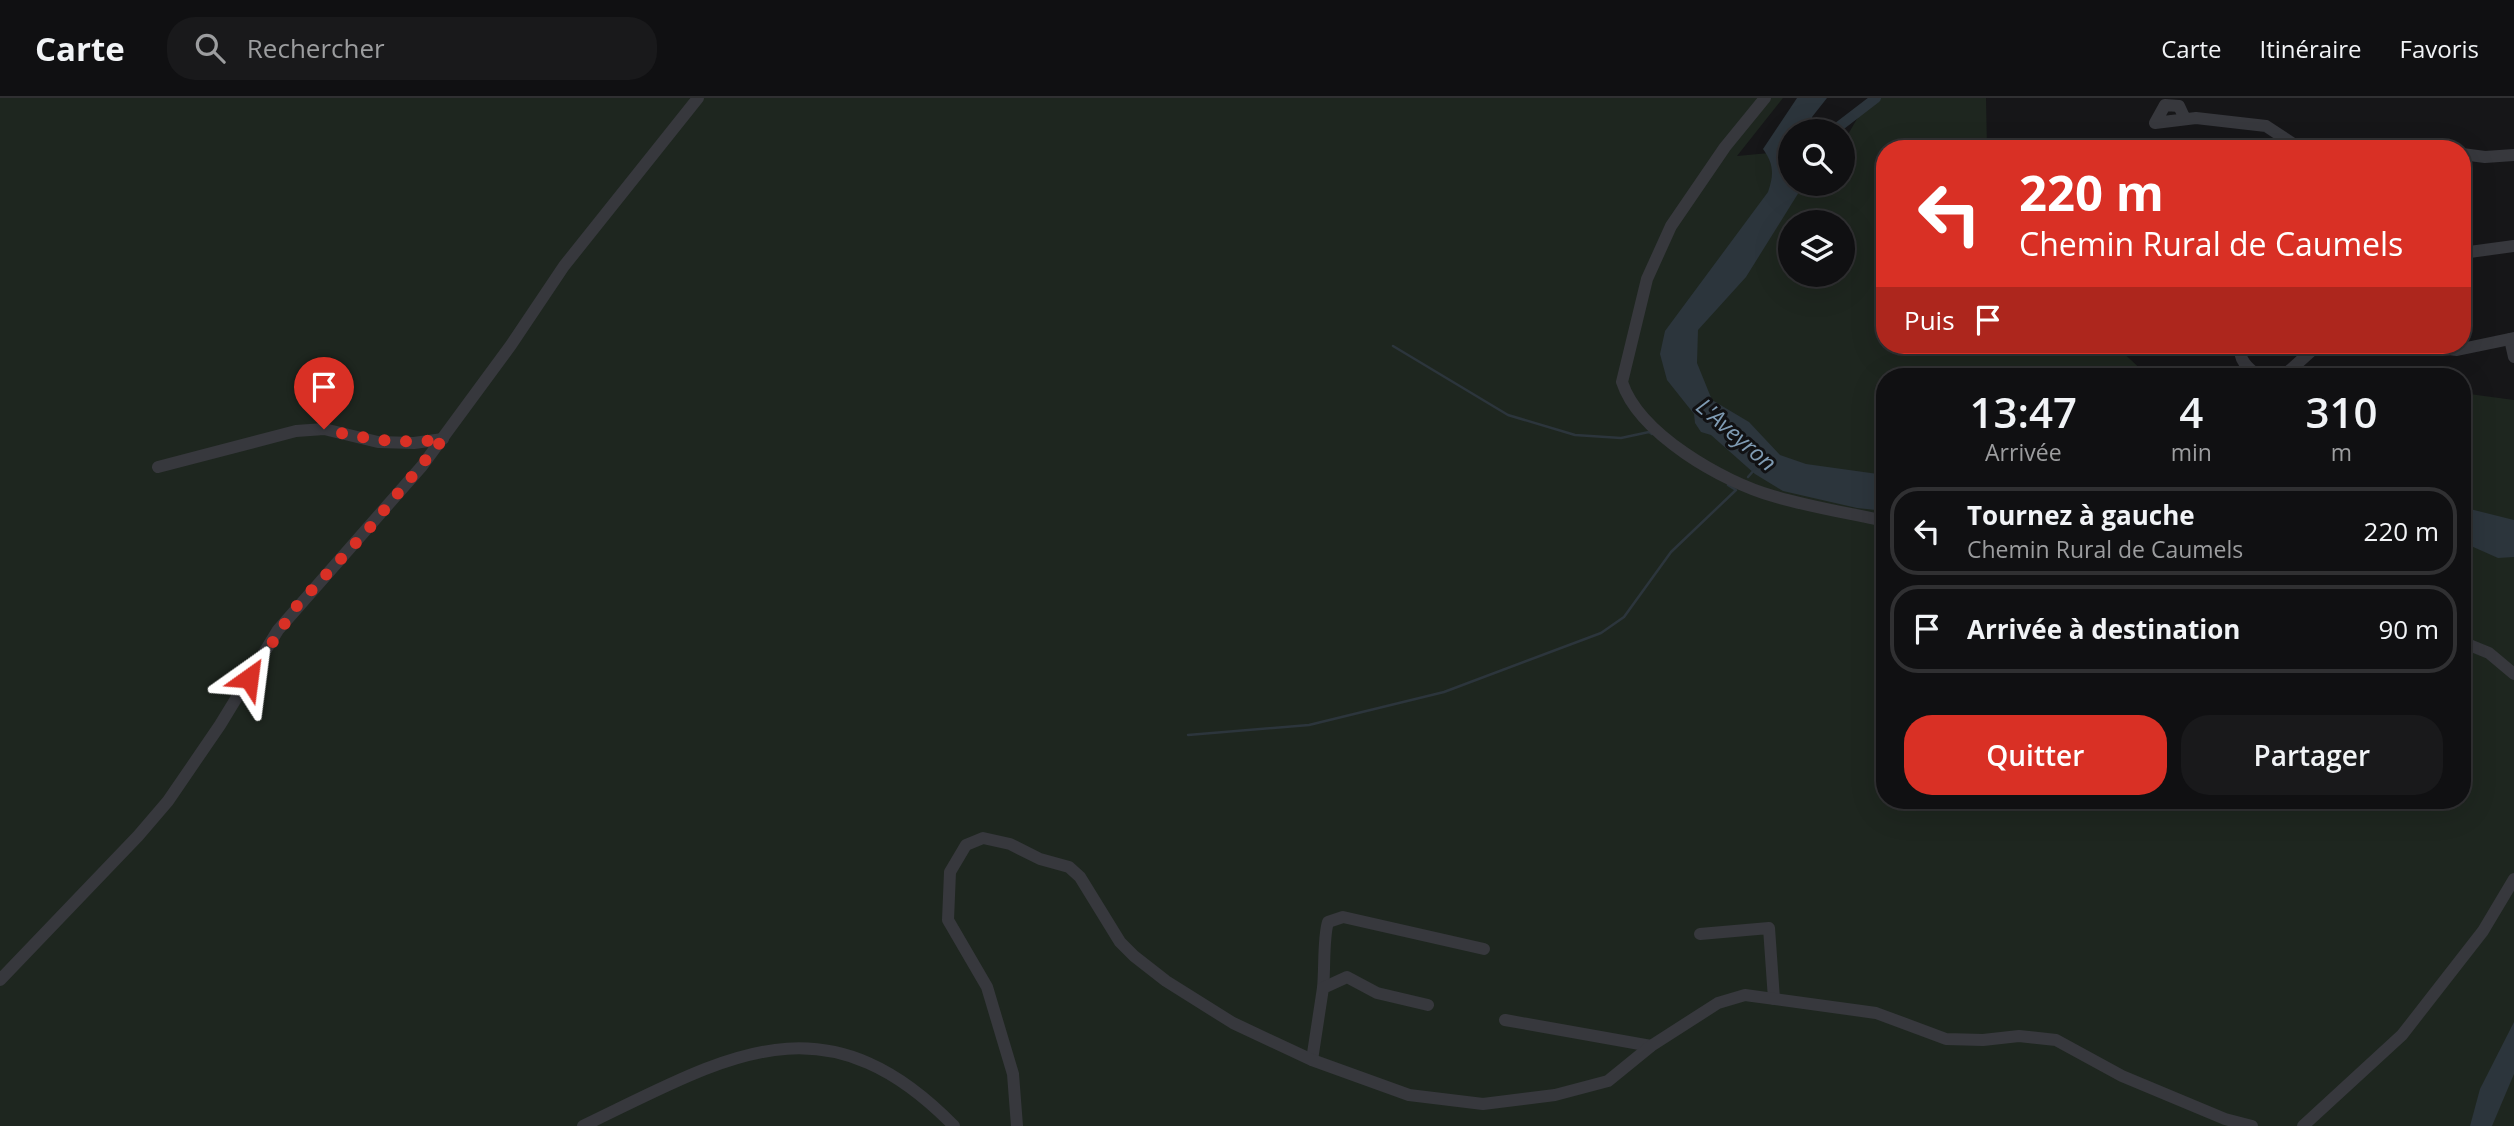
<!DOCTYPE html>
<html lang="fr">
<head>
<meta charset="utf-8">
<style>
	:root { --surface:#101012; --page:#19191b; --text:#f1f3f6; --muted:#9c9d9f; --line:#303032; --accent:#d93025 }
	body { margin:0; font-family:"Open Sans",sans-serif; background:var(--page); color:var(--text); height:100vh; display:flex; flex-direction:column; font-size:26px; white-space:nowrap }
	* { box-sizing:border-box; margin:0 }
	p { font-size:23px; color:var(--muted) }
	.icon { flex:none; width:38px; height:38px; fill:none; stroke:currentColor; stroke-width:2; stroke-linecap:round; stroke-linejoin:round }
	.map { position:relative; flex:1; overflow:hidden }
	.sheet { position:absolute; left:1876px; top:270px; width:595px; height:441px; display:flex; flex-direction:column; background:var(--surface); border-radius:28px; box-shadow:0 7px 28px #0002,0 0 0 2px var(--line) }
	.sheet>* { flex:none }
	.top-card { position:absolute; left:1876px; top:42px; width:595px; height:214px; border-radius:28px; box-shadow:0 7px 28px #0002,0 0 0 2px var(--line); background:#d93025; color:#fff; overflow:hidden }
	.tools { position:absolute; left:1778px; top:21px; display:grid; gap:14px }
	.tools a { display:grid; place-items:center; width:77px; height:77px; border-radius:50%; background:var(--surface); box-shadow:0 7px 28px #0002,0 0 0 2px var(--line); font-size:35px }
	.pin { position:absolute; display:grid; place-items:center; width:60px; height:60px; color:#fff; margin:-72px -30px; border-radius:50% 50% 50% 0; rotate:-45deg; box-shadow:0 0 7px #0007 }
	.pin .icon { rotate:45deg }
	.me { position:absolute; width:77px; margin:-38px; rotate:31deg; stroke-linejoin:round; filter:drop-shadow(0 0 5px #0008) }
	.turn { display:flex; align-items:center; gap:24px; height:147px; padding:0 28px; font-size:32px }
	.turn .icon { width:91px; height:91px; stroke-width:2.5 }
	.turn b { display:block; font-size:49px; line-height:60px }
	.then { display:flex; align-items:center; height:66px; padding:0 28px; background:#0003; gap:14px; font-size:26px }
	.eta { display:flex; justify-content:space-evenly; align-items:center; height:119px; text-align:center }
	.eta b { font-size:42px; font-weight:600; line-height:49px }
	.action { display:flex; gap:14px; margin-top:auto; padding:14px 28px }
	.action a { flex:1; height:80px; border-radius:28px; background:var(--accent); color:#fff; font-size:28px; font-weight:600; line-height:80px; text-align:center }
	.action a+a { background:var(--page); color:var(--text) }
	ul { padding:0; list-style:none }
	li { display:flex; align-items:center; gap:21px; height:88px; margin:0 14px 10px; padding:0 14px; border:4px solid var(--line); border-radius:28px }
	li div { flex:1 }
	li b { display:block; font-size:26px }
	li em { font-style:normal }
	header { display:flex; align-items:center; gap:42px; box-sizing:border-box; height:98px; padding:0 35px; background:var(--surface); border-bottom:2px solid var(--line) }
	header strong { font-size:33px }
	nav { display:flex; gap:38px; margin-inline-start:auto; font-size:24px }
	.search { width:490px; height:63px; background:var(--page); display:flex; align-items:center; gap:18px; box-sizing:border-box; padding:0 24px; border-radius:28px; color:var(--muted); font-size:26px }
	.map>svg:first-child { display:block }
	.green { fill:#1e261f; fill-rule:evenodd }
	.water { fill:#2c353c }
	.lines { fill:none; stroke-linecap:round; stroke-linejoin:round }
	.stream { stroke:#2c353c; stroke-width:2.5 }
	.canal { stroke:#2c353c; stroke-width:10 }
	.minor { stroke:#37383d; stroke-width:12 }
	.route { stroke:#d93025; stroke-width:12; stroke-dasharray:0 21.6 }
	.labels { text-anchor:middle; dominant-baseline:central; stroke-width:6; stroke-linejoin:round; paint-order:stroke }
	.water-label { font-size:23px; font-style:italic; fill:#7f9bb3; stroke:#111113 }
</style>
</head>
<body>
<header>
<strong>Carte</strong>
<div class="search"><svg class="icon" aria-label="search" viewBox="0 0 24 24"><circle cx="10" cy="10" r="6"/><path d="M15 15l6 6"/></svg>Rechercher</div>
<nav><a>Carte</a><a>Itinéraire</a><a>Favoris</a></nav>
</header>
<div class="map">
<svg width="2514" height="1028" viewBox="0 0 2514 1028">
	<rect width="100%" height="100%" fill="#161618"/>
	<path class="green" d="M0,0H1783L1737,58L1790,53V86H1843V45L1869,0H1986L1987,51H1885V247H2115L2148,278H1885V702H2462V295L2514,302V1028H0ZM1790,124H1843V177H1790Z"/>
	<g class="water">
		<path d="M1797,0H1827L1812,19L1814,33H1790V86H1804L1746,179L1698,232L1697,265L1712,302L1749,324L1780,357L1806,366L1885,377V413L1857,410L1783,393L1755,376L1711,337L1701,334L1695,325L1694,316L1667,282L1660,256L1665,233L1768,94C1774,77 1774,66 1763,51Z"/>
		<path d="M2462,409L2514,422V459L2498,460L2462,444Z"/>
		<path d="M2514,924V976L2492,1028H2470L2480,991Z"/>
	</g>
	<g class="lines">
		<g class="stream">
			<path d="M1393,248L1508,317L1575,337L1621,340L1649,334L1652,336"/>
			<path d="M1748,379L1755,371"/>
			<path d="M1188,637L1309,627L1444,594L1601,535L1624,519L1671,454L1736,392L1728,387"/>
		</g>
		<path class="canal" d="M1833,33L1876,0"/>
		<g class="minor">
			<path d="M1765,0L1725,49L1671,128L1647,181L1622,284C1639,336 1723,384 1773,398C1810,409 1848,415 1885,423"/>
			<path d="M2185,21L2179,8L2165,7L2155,25L2196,20L2266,28L2301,51"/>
			<path d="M2462,56L2485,59L2514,57"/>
			<path d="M2462,155L2514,148"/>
			<path d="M2510,241L2514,259"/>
			<path d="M2241,247C2237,261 2248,270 2258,278"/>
			<path d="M2414,247L2457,252L2514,240"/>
			<path d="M2276,278L2289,273L2318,247"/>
			<path d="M158,369L296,333L324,331L378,344L414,345L443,341"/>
			<path d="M2462,544L2489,555L2514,576"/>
			<path d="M1700,836L1769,830L1774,901"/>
			<path d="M0,882L138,738L168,703L220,627L278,532L422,368L511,247L564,168L698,0"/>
			<path d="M1323,890C1325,871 1323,840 1328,824L1343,819L1484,851"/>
			<path d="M1505,922L1651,948"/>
			<path d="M1312,962L1323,890L1347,879L1377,895L1428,907"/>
			<path d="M583,1028C725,960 823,894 954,1028"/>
			<path d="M1017,1028L1013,976L987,889L948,822L950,774L966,747L983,740L1010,746L1040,761L1069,769L1080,779L1120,844L1134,858L1166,883L1233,925L1312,962L1409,997L1483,1006L1555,997L1608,983L1651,948L1718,905L1745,897L1876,915L1946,941L1983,942L2019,938L2056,942L2122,978L2225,1021L2252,1028"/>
			<path d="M2303,1028L2402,937L2483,833L2514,781"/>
		</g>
	</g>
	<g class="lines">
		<path class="route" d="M249,580L295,510L366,434L443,341C401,347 365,341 324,331"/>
	</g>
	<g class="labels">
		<g class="water-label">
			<text transform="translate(1737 336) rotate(41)">L'Aveyron</text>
		</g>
	</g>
</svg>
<div class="tools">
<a><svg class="icon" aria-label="search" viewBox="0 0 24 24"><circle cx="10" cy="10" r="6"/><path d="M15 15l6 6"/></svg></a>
<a><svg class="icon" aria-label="layers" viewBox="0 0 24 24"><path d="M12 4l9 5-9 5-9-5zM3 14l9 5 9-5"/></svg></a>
</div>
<div class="pin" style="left:324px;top:331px;background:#d93025"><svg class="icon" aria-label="arrive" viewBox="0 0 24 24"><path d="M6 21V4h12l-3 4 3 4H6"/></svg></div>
<svg class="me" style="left:249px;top:580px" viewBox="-20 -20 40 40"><path d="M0-17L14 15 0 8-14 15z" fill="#d93025" stroke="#fff" stroke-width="4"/></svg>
<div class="top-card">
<div class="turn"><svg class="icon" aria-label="left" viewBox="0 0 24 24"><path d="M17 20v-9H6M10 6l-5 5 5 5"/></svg><div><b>220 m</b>Chemin Rural de Caumels</div></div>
<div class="then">Puis<svg class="icon" aria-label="arrive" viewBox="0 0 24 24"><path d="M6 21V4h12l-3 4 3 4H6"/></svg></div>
</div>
<section class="sheet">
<div class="eta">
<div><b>13:47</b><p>Arrivée</p></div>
<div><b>4</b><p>min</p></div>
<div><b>310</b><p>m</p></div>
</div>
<ul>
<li><svg class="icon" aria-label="left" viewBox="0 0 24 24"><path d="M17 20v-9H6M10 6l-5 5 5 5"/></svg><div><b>Tournez à gauche</b><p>Chemin Rural de Caumels</p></div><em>220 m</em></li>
<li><svg class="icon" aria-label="arrive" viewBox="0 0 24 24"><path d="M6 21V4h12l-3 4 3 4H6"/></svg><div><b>Arrivée à destination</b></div><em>90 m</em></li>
</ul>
<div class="action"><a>Quitter</a><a>Partager</a></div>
</section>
</div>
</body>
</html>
